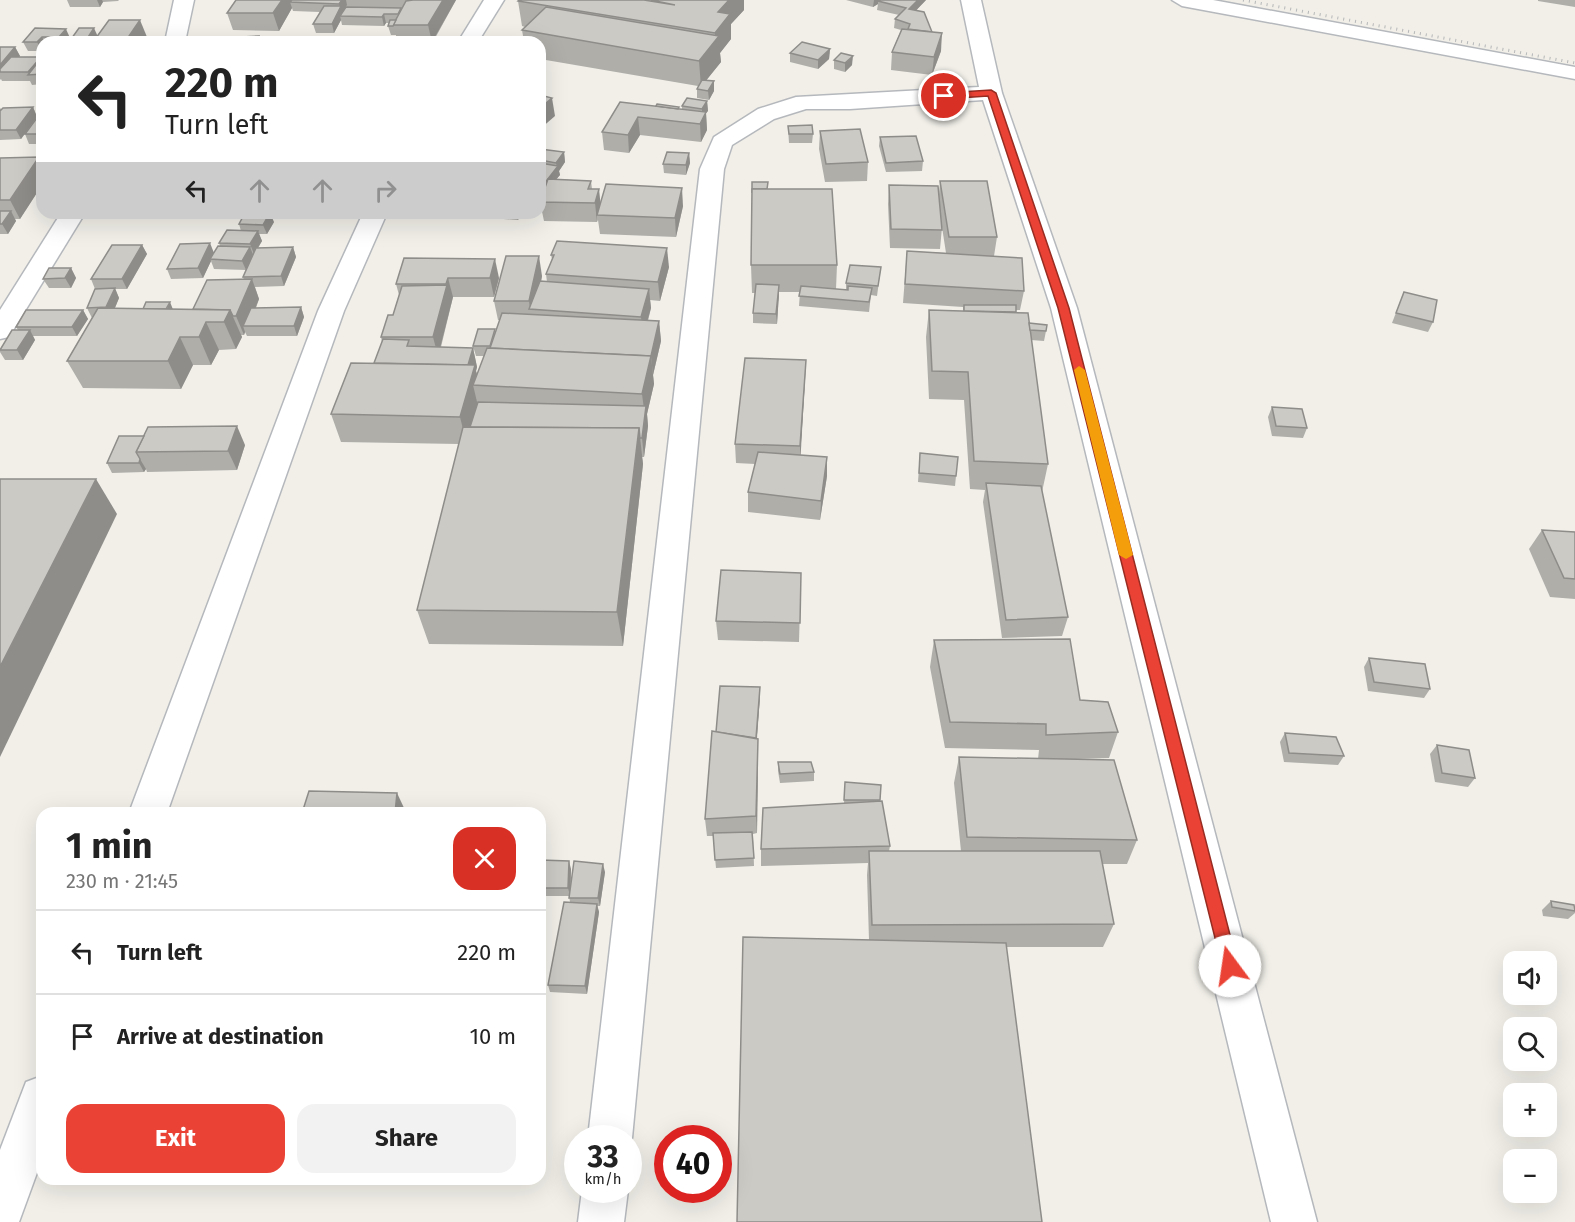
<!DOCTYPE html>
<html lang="en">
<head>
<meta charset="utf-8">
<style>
	:root { --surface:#fff; --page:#f2f2f2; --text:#222; --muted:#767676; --line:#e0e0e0; --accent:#ea4335 }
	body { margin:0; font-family:"Fira Sans",sans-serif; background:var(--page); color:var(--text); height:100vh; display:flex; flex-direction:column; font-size:22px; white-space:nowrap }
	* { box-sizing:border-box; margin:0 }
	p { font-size:20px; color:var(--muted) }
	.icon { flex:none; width:33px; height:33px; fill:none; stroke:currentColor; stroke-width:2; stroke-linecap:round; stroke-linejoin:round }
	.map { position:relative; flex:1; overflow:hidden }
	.sheet { position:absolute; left:36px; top:807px; width:510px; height:378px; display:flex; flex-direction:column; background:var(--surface); border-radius:18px; box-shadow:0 6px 24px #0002 }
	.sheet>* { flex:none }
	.top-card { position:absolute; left:36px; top:36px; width:510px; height:183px; border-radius:18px; box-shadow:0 6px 24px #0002; background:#fff; color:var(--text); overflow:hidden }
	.buttons { position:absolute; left:1503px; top:951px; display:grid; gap:12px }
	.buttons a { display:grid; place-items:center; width:54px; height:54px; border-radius:12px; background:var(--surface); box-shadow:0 6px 24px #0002; font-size:30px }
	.speed { position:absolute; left:564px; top:1125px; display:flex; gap:12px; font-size:30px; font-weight:700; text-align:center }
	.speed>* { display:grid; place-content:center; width:78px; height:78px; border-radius:50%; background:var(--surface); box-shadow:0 6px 24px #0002; line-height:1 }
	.speed small { font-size:15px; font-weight:400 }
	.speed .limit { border:9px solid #d22; background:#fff; color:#111 }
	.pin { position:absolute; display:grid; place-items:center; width:51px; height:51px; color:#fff; margin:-26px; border:3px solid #fff; border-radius:50%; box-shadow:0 2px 6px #0007 }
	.me { position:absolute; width:66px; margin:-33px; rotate:346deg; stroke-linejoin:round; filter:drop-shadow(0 0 4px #0008) }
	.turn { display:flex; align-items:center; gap:21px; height:126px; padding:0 30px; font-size:27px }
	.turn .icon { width:78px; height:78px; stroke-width:2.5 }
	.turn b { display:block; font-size:42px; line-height:51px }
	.lanes { display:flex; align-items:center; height:57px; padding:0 30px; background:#0003; justify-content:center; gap:30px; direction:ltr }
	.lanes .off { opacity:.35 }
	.round { display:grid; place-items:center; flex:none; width:63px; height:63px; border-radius:18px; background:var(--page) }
	.headline { display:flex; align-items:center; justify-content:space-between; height:102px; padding:0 30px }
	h1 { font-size:36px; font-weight:700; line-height:45px }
	.button { display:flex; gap:12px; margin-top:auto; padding:12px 30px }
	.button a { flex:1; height:69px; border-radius:18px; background:var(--accent); color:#fff; font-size:24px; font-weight:700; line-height:69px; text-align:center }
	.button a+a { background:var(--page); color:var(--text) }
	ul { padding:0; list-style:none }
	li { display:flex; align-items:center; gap:18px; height:84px; padding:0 30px; border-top:2px solid var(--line) }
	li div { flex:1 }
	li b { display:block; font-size:22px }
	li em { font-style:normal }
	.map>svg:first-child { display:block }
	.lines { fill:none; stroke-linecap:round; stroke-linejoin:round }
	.minor-casing { stroke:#b5b8bc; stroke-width:3 }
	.minor { fill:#fff; fill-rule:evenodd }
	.rail { stroke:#b6b7b8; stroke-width:3; stroke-dasharray:1 5; stroke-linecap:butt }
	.wall { fill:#afaea9 }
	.shaded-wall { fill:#8f8d8a }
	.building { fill:#cccac5; stroke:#8f8d8a; stroke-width:1.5 }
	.route { fill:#ea4335; stroke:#982c22; stroke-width:1.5 }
	.slow { fill:#f59e0b }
</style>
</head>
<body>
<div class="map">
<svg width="1575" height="1222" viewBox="0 0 1575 1222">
	<rect width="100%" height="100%" fill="#f1efe8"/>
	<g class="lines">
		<defs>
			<g id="minor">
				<path d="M174,0H194L185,42H165Z"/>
				<path d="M484,0H504L478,42H458Z"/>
				<path d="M961,0H981L1002,93L1077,308L1317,1222H1271L1051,308L983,100L850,109H806L774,119L732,145L724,169L632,1138L628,1147V1138H588L700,169L714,137L758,109L796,97L979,87Z"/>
				<path d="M1172,0H1213L1575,67V79L1182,6Z"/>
				<path d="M61,213H85L9,337L0,339V310Z"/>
				<path d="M363,213H387L344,311L167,813H129L318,311Z"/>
				<path d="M42,1076V1159L19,1222H0V1150L26,1082Z"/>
				<path d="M582,1190H628L624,1222H578Z"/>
			</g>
		</defs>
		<use href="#minor" class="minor-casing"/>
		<use href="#minor" class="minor"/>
		<path class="rail" d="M1243,0L1575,63"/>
	</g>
	<g class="wall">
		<path d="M67,0H119L118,1L103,2L100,7H70Z"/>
		<path d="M236,0H456L433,42H393L396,37V35H391L388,26L389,23H386L384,26L342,25L341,20L334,33H316L313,24L320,12L293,11L292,8L279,31L233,30L227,13Z"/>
		<path d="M519,0H744V10L731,24V39L720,53L721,62L706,80L714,91L709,100L697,98V89L698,86L540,59V42H524L522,30L525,27L522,26L518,1Z"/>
		<path d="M846,0H926L916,10L932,32L941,51L932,75L891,70L892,52L901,30L894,28L895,19L899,15L877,10L878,4L873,7Z"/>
		<path d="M1538,0H1575V7L1538,1Z"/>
		<path d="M35,28L70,38L66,42H42V51H28L23,42Z"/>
		<path d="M0,47H15L20,56L19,57L41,58L42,57V84L32,85L30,81H2L1,79L0,80Z"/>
		<path d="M830,49L829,59L818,69L790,62V53Z"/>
		<path d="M834,60L852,65L845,72L834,69Z"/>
		<path d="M707,101L708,111L706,113L707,130L701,142L640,135L629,153L604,150L602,132L656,106L679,107V109H682V106Z"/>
		<path d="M33,107L37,117L21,139L0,140V108L1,109Z"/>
		<path d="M42,111V144H29L25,134Z"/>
		<path d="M788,126L813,134L812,143H789Z"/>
		<path d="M820,131L868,162L867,181L825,182L819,149Z"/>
		<path d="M880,137L923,161L922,171L886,172L879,146Z"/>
		<path d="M540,149L564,152L565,162L559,171L560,175L556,179L591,181L592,189L601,204L683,206L676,237L600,234L598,220L597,222L544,221L540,202L543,193L540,192Z"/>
		<path d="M689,153L690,163L686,175L664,173L663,164Z"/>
		<path d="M39,157L42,164V185L20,219H15L16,221L8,234H0V158Z"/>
		<path d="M940,181L997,237L994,256L1024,291L1020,310H1016V312L1029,323L1046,331L1044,341L1031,340L1048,464L1042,492L1068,617L1062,636L1002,638L983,502L985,490L970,489L964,400L929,399L926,337L929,310L963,311V307L903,303L907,251L946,253L942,227L940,249L890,248L888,204L889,185L939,194Z"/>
		<path d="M768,189L837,265L836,289L846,290V283L881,267L877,296L871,295L869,312L799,306L800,292H779L777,324L753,323V313L755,293H752L751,265Z"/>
		<path d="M432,213H521L518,220L463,216V213L460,219L433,217Z"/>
		<path d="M274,222L267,234H259L262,241L258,248L293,247L296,257L284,286L255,287L259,299L256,308L301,307L304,317L297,336H247L245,332L244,335H241L242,337L236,349L219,350L211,365H193L181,389L83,388L67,361L92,318L87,308L95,289L91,279L142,245L147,254L127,289H115L119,298L115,308L193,309L244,280L243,277L246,270L214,269L211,261L203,278L171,279L167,269L214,252L220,246L219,243L241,231L239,224Z"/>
		<path d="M551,255L669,267L660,301L650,300L651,308L648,321H659L661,341L653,375L654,384L647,414L648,426L644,457H642L643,464L623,646L429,644L417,610L459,444L341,442L331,414L374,363L382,342L381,337L393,315L399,295L396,284L404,258L499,278L494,297H453L441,347L473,348L477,367L476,371L477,374L484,356H476L473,346L496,331L500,320H498L494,301L542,276L541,282H547L546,274L552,259Z"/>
		<path d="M71,268L76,278L71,288H49L43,279Z"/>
		<path d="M1404,292L1433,322L1428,332L1392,323Z"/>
		<path d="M83,310L88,319L77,336H33L35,340L23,360H5L0,352V349L18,330L16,327Z"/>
		<path d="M806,360L805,380L800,455L827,476L820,520L748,512V492L755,464L736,463L735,444Z"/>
		<path d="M1272,407L1307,428L1303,438L1272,436L1268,417Z"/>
		<path d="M119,436L245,445L237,470L147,472L146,469L144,472L112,473L107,463Z"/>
		<path d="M920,453L956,476L955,486L918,482Z"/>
		<path d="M1542,530L1575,532V599L1550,597L1529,549Z"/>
		<path d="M801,573L799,642L718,640L716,621Z"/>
		<path d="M934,640L1080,700L1118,732L1109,758L1074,759L1137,840L1127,864H1102L1114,924L1103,947H1007L869,940L867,875L868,863L761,866V849L844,803L845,782L881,785L880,801L890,846L889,851H961L954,783L959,757L1038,759L1039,750L945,748L930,667Z"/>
		<path d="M1369,658L1430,689L1424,698L1368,691L1364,667Z"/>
		<path d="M760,687V696L757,739L758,756L757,833L753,834L754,866L716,868L713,836H707L705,819L716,732Z"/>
		<path d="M1285,733L1344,756L1338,765L1284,762L1280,742Z"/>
		<path d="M1437,745L1475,778L1468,787L1435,782L1430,754Z"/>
		<path d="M778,762L814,772V781L780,783L778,771Z"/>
		<path d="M540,860L571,869V881L605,872L600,906H597L599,912L587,994L550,992L548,985L570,902L569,896H540Z"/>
		<path d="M1551,901L1575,907V913L1568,919L1543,916L1542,910Z"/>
	</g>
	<g class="shaded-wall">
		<path d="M97,0H102L103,2L100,7Z"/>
		<path d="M282,0H294L290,2L292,8L279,31L273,13Z"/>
		<path d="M342,0H346L347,5L340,16L341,20L334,33L332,24L340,8L339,4Z"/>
		<path d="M443,0H456L432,42L428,25Z"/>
		<path d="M729,0H744V10L731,24V39L720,53L721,62L701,87L699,61L715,41V33L718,12Z"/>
		<path d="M874,0H882L878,1V4L873,7Z"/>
		<path d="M918,0H926L909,18V9Z"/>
		<path d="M384,14L386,23L384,26L382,17Z"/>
		<path d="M140,20L147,37L144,42H125Z"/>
		<path d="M94,28L98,37L95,42H85Z"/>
		<path d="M66,29L70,38L66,42H62L59,37Z"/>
		<path d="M942,33L941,51L932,75L934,57Z"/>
		<path d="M42,37L45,42H42V51L37,42Z"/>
		<path d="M15,47L20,56L7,72H0V65Z"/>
		<path d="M830,49L829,59L818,69V60Z"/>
		<path d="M853,56L852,65L845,72V63Z"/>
		<path d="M41,57L42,60L30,75L28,72Z"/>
		<path d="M714,81V91L709,100L708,91Z"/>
		<path d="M552,98L555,116L540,129V108Z"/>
		<path d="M707,101L708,111L706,113L707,130L701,142L700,124L702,118V109Z"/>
		<path d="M33,107L37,117L21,139L16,130Z"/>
		<path d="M638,117L640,135L629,153L628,135Z"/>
		<path d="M564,152L565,162L559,171L560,175L545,193L544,184L557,167L556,163Z"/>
		<path d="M689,153L690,163L686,175V165Z"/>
		<path d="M39,157L42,164V185L20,219L10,200Z"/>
		<path d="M682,188L683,206L676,237L675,218Z"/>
		<path d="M599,189L601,208L597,215V222L595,203Z"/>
		<path d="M11,211L16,221L8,234L2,224Z"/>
		<path d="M270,213L274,222L267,234L263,225Z"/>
		<path d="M459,213H463L460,219Z"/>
		<path d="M516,213H521L518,220Z"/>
		<path d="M258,231L262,241L254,254L250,244Z"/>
		<path d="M210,243L214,253L210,259L211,261L203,278L198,268Z"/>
		<path d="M142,245L147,254L127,289L122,279Z"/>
		<path d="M250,247L254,257L246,270L242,261Z"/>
		<path d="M293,247L296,257L284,286L281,276Z"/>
		<path d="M667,248L669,267L660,301L658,282Z"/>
		<path d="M539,256L542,276L535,310L530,309L529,301Z"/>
		<path d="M495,259L499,278L494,297L490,278Z"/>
		<path d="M71,268L76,278L71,288L65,278Z"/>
		<path d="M448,278L453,297L438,356L433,337Z"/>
		<path d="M252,279L259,299L248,326H243L245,332L244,335L236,316Z"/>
		<path d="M779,285V294L777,324L776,314Z"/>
		<path d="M115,288L119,298L111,317L106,307Z"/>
		<path d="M649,289L651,308L643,336L641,317Z"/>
		<path d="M170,302L174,312L158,326Z"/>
		<path d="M301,307L304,317L297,336L294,326Z"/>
		<path d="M83,310L88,319L77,336L72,327Z"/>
		<path d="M230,310L242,337L236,349L224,322Z"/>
		<path d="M659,321L661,341L653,375L651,356Z"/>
		<path d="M206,322L219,350L211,365L199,337Z"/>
		<path d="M30,330L35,340L23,360L17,350Z"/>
		<path d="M180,337L193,365L181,389L168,361Z"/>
		<path d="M473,348L477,367L476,371L480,385H473L478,406L467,445L460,417L466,370Z"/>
		<path d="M651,356L654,384L647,414L648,426L644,457L642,438L645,417L642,394Z"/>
		<path d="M806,360L805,380L800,466V446Z"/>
		<path d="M237,426L245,445L237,470L228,451Z"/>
		<path d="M639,428L643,464L623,646L617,612Z"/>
		<path d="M827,457V476L820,520L821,501Z"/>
		<path d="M140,459L146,469L144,472L139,463Z"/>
		<path d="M96,479L117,514L0,757V667Z"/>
		<path d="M760,687V696L756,747V738Z"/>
		<path d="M758,739V756L757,833L756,816Z"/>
		<path d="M397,793L405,810V813H395Z"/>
		<path d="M569,861L571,869L570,896L568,888Z"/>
		<path d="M603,864L605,872L600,906L598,898Z"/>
		<path d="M597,904L599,912L587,994L585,986Z"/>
	</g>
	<g class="building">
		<path d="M236,0H282L273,13H227Z"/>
		<path d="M292,0H342L339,4L290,2Z"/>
		<path d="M413,0H443L428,25H393L406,1Z"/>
		<path d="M519,0H644L675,5L651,0H729L718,12L730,14L715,33L518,1Z"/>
		<path d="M879,0H918L909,9L924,12L932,32L908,29L910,24L895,19L906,8L878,1Z"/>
		<path d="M324,6H341L332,24H313Z"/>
		<path d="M346,7L401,8L398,14H384L382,17L340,16Z"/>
		<path d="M546,7L719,36L699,61L522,30Z"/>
		<path d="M109,20H140L125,42H93Z"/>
		<path d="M390,20H396L393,26H388Z"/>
		<path d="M35,28L66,29L59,37H42L37,42H23Z"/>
		<path d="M79,28H94L85,42H69Z"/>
		<path d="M902,29L942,33L934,57L892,52Z"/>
		<path d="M259,36L257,42H220L222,38Z"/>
		<path d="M395,37L417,38L415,42H393Z"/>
		<path d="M802,42L830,49L818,60L790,53Z"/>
		<path d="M0,47H15L0,65Z"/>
		<path d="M841,53L853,56L845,63L834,60Z"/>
		<path d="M11,57H41L28,72H0V69Z"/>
		<path d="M42,57V74L28,75Z"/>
		<path d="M702,80L714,81L708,91L697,89Z"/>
		<path d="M540,95L552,98L540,108Z"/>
		<path d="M687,98L707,101L702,109L682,106Z"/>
		<path d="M620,102L706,112L700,124L638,117L628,135L602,132Z"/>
		<path d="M657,104L679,107L678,109L656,106Z"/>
		<path d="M33,107L16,130H0V111L3,108Z"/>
		<path d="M42,111V134H25Z"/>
		<path d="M812,125L813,134H789L788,126Z"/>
		<path d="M860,129L868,162L826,164L820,131Z"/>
		<path d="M916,136L923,161L886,163L880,137Z"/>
		<path d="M540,149L564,152L556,163L540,160Z"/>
		<path d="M667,152L689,153L686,165L663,164Z"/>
		<path d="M39,157L10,200H0V158Z"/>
		<path d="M540,163L558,166L544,184L540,183Z"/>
		<path d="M548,179L591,181L588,189H599L595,203L540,202Z"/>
		<path d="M940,181H987L997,237H949Z"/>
		<path d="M752,182H768L767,189H752V193Z"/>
		<path d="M606,184L682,188L675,218L597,215Z"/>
		<path d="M889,185L938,186L942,230L891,229Z"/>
		<path d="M752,189H832L837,265H751Z"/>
		<path d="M0,211H11L2,224H0Z"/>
		<path d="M245,213H270L263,225L239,224Z"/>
		<path d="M227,230L258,231L250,244L219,243Z"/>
		<path d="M557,241L667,248L658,282L546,274L554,255H551Z"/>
		<path d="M210,243L198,268L167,269L180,244Z"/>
		<path d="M112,245H142L122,279H91Z"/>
		<path d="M218,246L250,247L242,261L210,259Z"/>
		<path d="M293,247L281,276L243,277L256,248Z"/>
		<path d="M907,251L1022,258L1024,291L905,284Z"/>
		<path d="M506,256H539L529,301H494Z"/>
		<path d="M404,258L495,259L490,278H448L446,284H396Z"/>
		<path d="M850,265L881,267L878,286L846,283Z"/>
		<path d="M49,268H71L65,278L43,279Z"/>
		<path d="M252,279L236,316H233L230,310L193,309L207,280Z"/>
		<path d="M540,281L649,289L641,317L529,309Z"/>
		<path d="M756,284L779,285L776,314L753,313Z"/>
		<path d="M447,285L433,337H381L388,315H393L402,286Z"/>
		<path d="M801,286L848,290V286L872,288L869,302L799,296Z"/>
		<path d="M115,288L106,307L87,308L95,289Z"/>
		<path d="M1404,292L1437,300L1433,322L1396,313Z"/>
		<path d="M146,302H170L166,309H143Z"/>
		<path d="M964,305H1016V312L964,311Z"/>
		<path d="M301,307L294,326H243L251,308Z"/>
		<path d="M98,308L230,310L224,322H206L199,337H180L168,361H67Z"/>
		<path d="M26,310H83L72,327H16Z"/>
		<path d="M929,310L1028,313L1048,464L974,461L968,372L932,371Z"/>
		<path d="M502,313L659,321L651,356L490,348Z"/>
		<path d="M1029,323L1047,325L1046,331L1030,330Z"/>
		<path d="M478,329H495L490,346H473Z"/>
		<path d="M12,330H30L17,350H0Z"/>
		<path d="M383,339L409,340L407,346L473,348L468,365L374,363Z"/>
		<path d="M487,348L651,356L642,394L473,385Z"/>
		<path d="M745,358L806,360L800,446L735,444Z"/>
		<path d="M351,363L475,365L460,417L331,414Z"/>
		<path d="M478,402L646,406L642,438H640L639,428L470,427Z"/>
		<path d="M1272,407L1302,409L1307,428L1276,426Z"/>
		<path d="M237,426L228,451L136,452L148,427Z"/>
		<path d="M463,427L639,428L617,612L417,610Z"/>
		<path d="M119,436H144L136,452L140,459L139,463H107Z"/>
		<path d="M758,452L827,457L821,501L748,492Z"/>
		<path d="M920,453L958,457L956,476L919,473Z"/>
		<path d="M0,479H96L0,667Z"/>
		<path d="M986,483L1041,486L1068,617L1006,620Z"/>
		<path d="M1542,530L1575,532V579L1564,578Z"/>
		<path d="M721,570L801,573L800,623L716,621Z"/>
		<path d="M1070,639L1080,700L1108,702L1118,732L1046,735V724L950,722L934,640Z"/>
		<path d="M1369,658L1425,664L1430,689L1374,682Z"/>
		<path d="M720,686L760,687L756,738L716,732Z"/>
		<path d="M712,731L758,739L756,816L705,819Z"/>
		<path d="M1285,733L1336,737L1344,756L1289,753Z"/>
		<path d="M1437,745L1469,750L1475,778L1442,773Z"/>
		<path d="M959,757L1114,760L1137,840L967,837Z"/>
		<path d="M778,762H811L814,772L780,774Z"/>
		<path d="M845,782L881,785L880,800H844Z"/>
		<path d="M309,791L397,793L395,813H302Z"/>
		<path d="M882,801L890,846L761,849L763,808Z"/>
		<path d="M752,832L754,858L715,860L713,833Z"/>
		<path d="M869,851H1100L1114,924L872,925Z"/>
		<path d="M540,860L569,861L568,888H540Z"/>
		<path d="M574,861L603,864L598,898H569Z"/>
		<path d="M1551,901L1574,905L1575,911L1552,907Z"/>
		<path d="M564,902L597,904L585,986L548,985Z"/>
		<path d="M743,937L1006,943L1042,1222H737Z"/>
	</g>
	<path class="route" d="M991,90L996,93L1069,308L1238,966L1236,972L1230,975L1224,972L1222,966L1058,308L988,96L944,99L940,96L944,93Z"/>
	<path class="slow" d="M1079,366L1085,370L1133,555L1126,559L1119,555L1074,370Z"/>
</svg>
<div class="buttons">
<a><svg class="icon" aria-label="sound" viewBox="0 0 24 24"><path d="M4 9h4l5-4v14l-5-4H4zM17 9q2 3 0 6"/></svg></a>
<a><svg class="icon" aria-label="search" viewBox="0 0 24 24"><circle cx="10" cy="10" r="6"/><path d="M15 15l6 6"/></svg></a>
<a>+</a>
<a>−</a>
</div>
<div class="speed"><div>33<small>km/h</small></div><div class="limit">40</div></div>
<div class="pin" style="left:944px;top:96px;background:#d93025"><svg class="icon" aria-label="arrive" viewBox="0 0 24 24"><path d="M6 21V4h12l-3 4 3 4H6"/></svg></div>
<svg class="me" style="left:1230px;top:966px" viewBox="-20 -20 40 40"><circle r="19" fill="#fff"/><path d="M0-13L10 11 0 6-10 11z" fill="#ea4335"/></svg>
<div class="top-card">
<div class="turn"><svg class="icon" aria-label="left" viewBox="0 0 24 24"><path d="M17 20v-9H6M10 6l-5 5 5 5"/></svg><div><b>220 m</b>Turn left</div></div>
<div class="lanes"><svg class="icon" aria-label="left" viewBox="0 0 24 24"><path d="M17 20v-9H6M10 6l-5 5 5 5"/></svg><svg class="icon off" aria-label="ahead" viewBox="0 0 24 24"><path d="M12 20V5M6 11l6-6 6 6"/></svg><svg class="icon off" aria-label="ahead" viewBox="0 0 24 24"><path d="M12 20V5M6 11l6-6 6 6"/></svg><svg class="icon off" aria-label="right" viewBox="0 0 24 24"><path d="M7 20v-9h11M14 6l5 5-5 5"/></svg></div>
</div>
<section class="sheet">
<div class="headline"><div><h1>1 min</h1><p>230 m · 21:45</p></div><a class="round" style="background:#d93025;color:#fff"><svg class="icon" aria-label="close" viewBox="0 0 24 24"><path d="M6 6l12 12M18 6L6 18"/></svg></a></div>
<ul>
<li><svg class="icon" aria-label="left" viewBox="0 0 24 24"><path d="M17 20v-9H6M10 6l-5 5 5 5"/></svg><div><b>Turn left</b></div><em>220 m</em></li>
<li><svg class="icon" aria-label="arrive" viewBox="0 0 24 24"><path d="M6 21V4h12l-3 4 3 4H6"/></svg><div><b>Arrive at destination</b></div><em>10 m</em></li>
</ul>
<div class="button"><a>Exit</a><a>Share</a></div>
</section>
</div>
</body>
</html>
